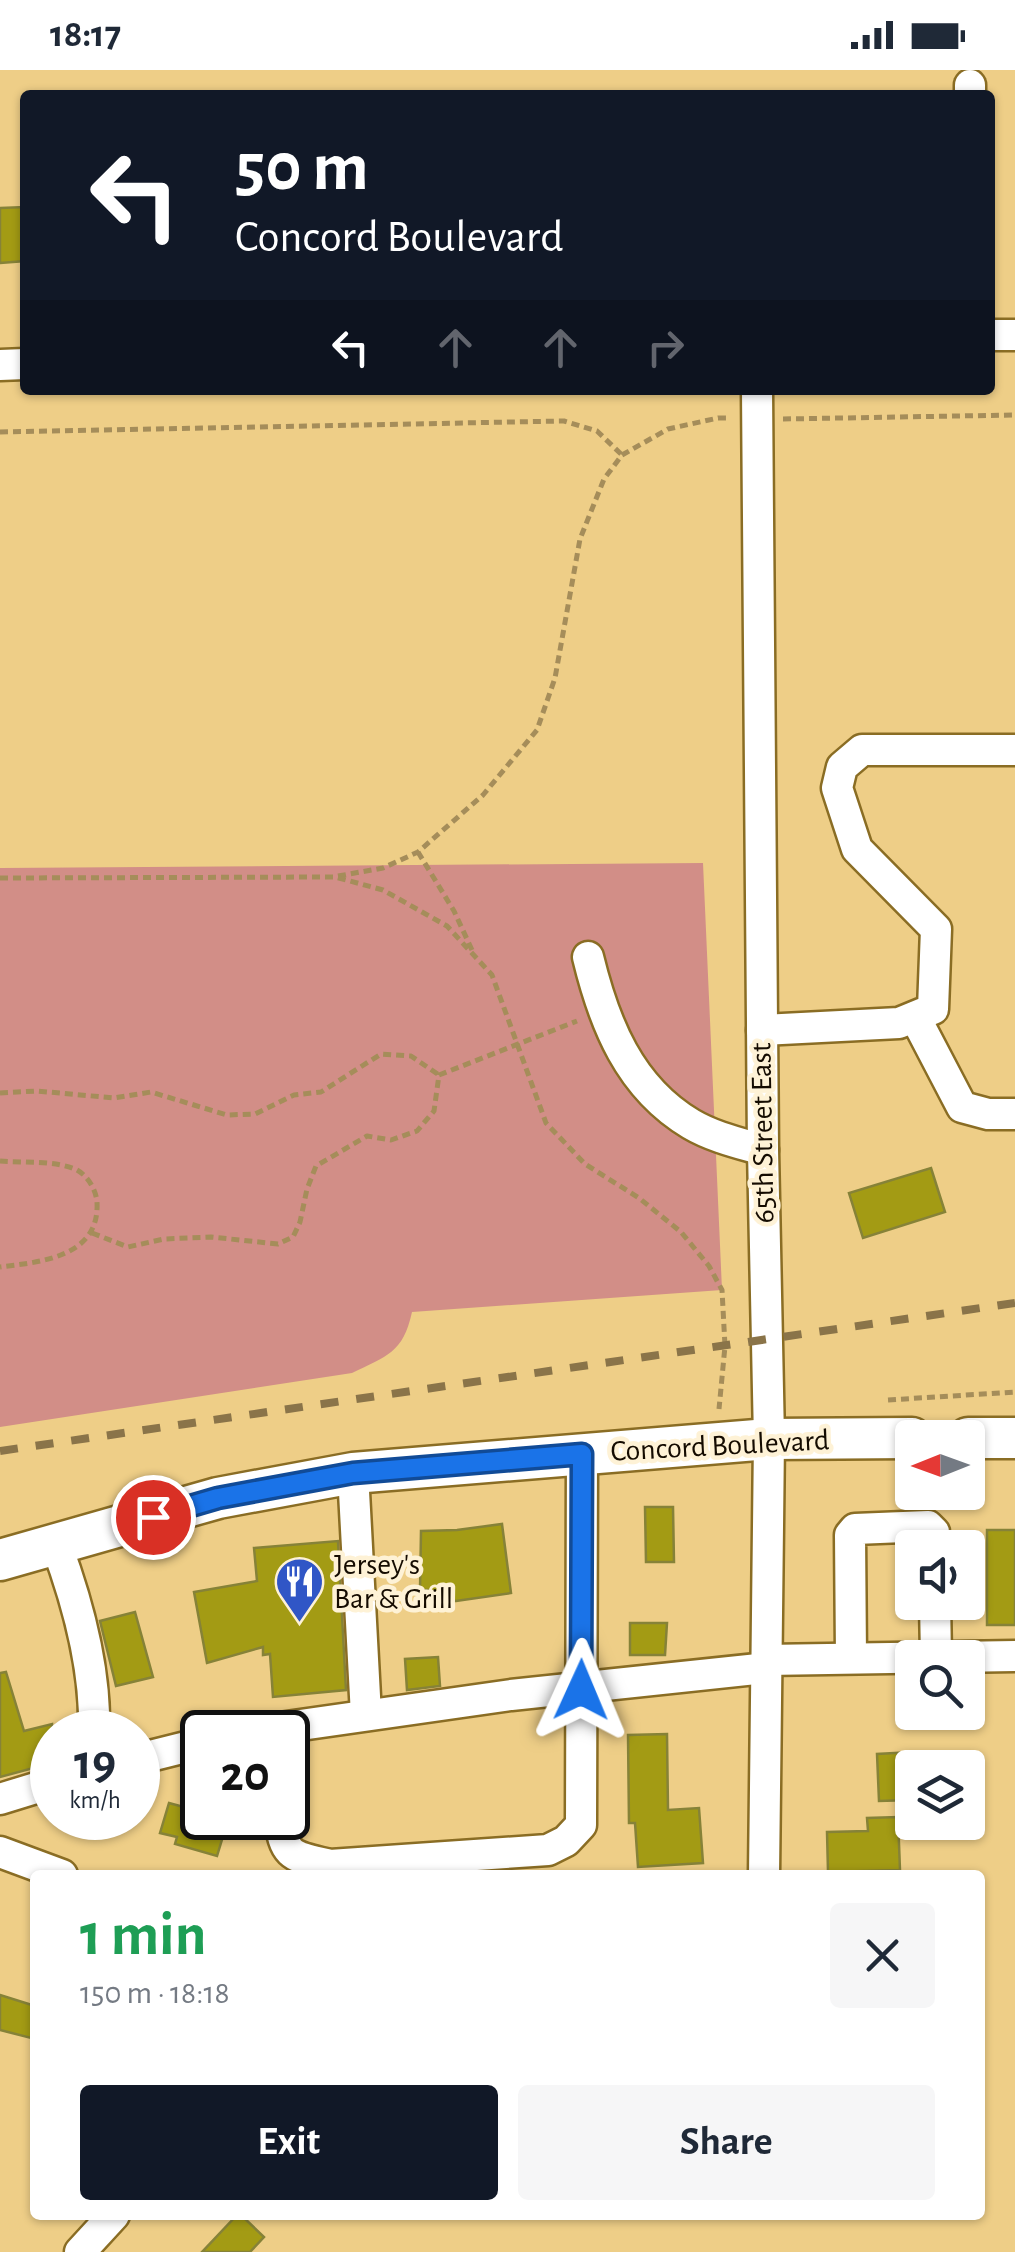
<!DOCTYPE html>
<html lang="en">
<head>
<meta charset="utf-8">
<style>
	:root { --surface:#fff; --page:#f6f6f7; --text:#1f2937; --muted:#747a83; --accent:#111827 }
	body { margin:0; font-family:"Alegreya Sans",sans-serif; background:var(--page); color:var(--text); height:100vh; display:flex; flex-direction:column; font-size:38px; white-space:nowrap }
	* { box-sizing:border-box; margin:0 }
	p { font-size:32px; color:var(--muted) }
	.icon { flex:none; width:55px; height:55px; fill:none; stroke:currentColor; stroke-width:2; stroke-linecap:round; stroke-linejoin:round }
	.map { position:relative; flex:1; overflow:hidden }
	.side { position:absolute; left:30px; top:1800px; width:955px; height:350px; display:flex; flex-direction:column; background:var(--surface); border-radius:10px; box-shadow:0 2px 8px #0004 }
	.side>* { flex:none }
	.top-card { position:absolute; left:20px; top:20px; width:975px; height:305px; border-radius:10px; box-shadow:0 2px 8px #0004; background:#111827; color:#fff; overflow:hidden }
	.needle { width:65px; rotate:269deg }
	.controls { position:absolute; left:895px; top:1350px; display:grid; gap:20px }
	.controls a { display:grid; place-items:center; width:90px; height:90px; border-radius:10px; background:var(--surface); box-shadow:0 2px 8px #0004; font-size:50px }
	.speed { position:absolute; left:30px; top:1640px; display:flex; gap:20px; font-size:50px; font-weight:700; text-align:center }
	.speed>* { display:grid; place-content:center; width:130px; height:130px; border-radius:50%; background:var(--surface); box-shadow:0 2px 8px #0004; line-height:1 }
	.speed small { font-size:25px; font-weight:400 }
	.speed .limit { border:5px solid #111; border-radius:15px; background:#fff; color:#111 }
	.pin { position:absolute; display:grid; place-items:center; width:85px; height:85px; color:#fff; margin:-42px; border:5px solid #fff; border-radius:50%; box-shadow:0 2px 10px #0007 }
	.me { position:absolute; width:110px; margin:-55px; rotate:1deg; stroke-linejoin:round; filter:drop-shadow(0 0 8px #0008) }
	.turn { display:flex; align-items:center; gap:35px; height:210px; padding:0 50px; font-size:45px }
	.turn .icon { width:130px; height:130px; stroke-width:2.5 }
	.turn b { display:block; font-size:70px; line-height:85px }
	.lanes { display:flex; align-items:center; height:95px; padding:0 50px; background:#0003; justify-content:center; gap:50px; direction:ltr }
	.lanes .off { opacity:.35 }
	.round { display:grid; place-items:center; flex:none; width:105px; height:105px; border-radius:10px; background:var(--page) }
	.overview { display:flex; align-items:center; justify-content:space-between; height:170px; padding:0 50px }
	h1 { font-size:60px; font-weight:600; line-height:75px; color:#1e9e55 }
	.button { display:flex; gap:20px; margin-top:auto; padding:20px 50px }
	.button a { flex:1; height:115px; border-radius:10px; background:var(--accent); color:#fff; font-size:40px; font-weight:600; line-height:115px; text-align:center }
	.button a+a { background:var(--page); color:var(--text) }
	.status { display:flex; justify-content:space-between; align-items:center; height:70px; padding:0 50px; background:var(--surface); direction:ltr }
	.status svg { height:28px; fill:currentColor }
	.map>svg:first-child { display:block }
	.green { fill:#d28e87 }
	.building { fill:#a39b14; stroke:#868238; stroke-width:2.5 }
	.lines { fill:none; stroke-linecap:round; stroke-linejoin:round }
	.minor-casing { stroke:#8a6d24; stroke-width:35 }
	.major-casing { stroke:#8a6d24; stroke-width:45 }
	.path { stroke:#a58d5a; stroke-width:5; stroke-dasharray:8 5; stroke-linecap:butt }
	.minor { stroke:#fff; stroke-width:30 }
	.major { stroke:#fff; stroke-width:40 }
	.rail { stroke:#8a7449; stroke-width:8; stroke-dasharray:18 18; stroke-linecap:butt }
	.route-casing { stroke:#114b97; stroke-width:25 }
	.route { stroke:#1a73e8; stroke-width:18 }
	.labels { text-anchor:middle; dominant-baseline:central; stroke-width:9; stroke-linejoin:round; paint-order:stroke }
	.street-label { font-size:30px; fill:#140b00; stroke:#fef2d6 }
	.poi-label { font-size:30px; fill:#140b00; stroke:#fef2d6; text-anchor:start }
</style>
</head>
<body>
<div class="status"><b>18:17</b><svg viewBox="0 0 49 12"><path d="M0 12V9h3v3zM5 12V6h3v6zM10 12V3h3v9zM15 12V0h3v12zM26 1h20v11H26zM47 4h2v5h-2z"/></svg></div>
<div class="map">
<svg width="1015" height="2182" viewBox="0 0 1015 2182">
	<rect width="100%" height="100%" fill="#eece87"/>
	<path class="green" d="M703,793L722,1220L412,1242C403,1283 387,1286 352,1303L0,1357V798Z"/>
	<g class="building">
		<path d="M25,137V191L0,193V138Z"/>
		<path d="M931,1098L945,1142L863,1168L849,1123Z"/>
		<path d="M645,1437H673L674,1492H646Z"/>
		<path d="M502,1454L511,1523L456,1531H431V1520H420L421,1461L457,1460Z"/>
		<rect x="987" y="1460" width="28" height="95"/>
		<path d="M338,1471L346,1620L273,1627L270,1584L263,1585V1577L207,1593L194,1522L257,1511L254,1478Z"/>
		<path d="M135,1542L153,1607L116,1616L100,1551Z"/>
		<path d="M630,1553H667L665,1585H630Z"/>
		<path d="M438,1587L440,1616L407,1620L405,1589Z"/>
		<path d="M6,1602L24,1661L52,1654V1693L0,1707V1603Z"/>
		<path d="M667,1664L668,1740L699,1738L703,1793L638,1797L635,1753H629L628,1665Z"/>
		<path d="M912,1682V1730L879,1731L877,1684Z"/>
		<path d="M169,1733L202,1742V1748L228,1750L217,1786L175,1774L177,1767L160,1763Z"/>
		<path d="M898,1747L900,1800L828,1802L827,1762L868,1761L867,1748Z"/>
		<path d="M0,1925L35,1936V1969L0,1960Z"/>
		<path d="M237,2145H241L264,2167L250,2182H202Z"/>
	</g>
	<g class="lines">
		<defs>
			<g id="minor">
				<path d="M970,15V25"/>
				<path d="M990,265H1015"/>
				<path d="M0,295L25,294"/>
				<path d="M757,320L763,1080L769,1369L764,1805"/>
				<path d="M588,887C604,953 629,1017 691,1054C713,1067 739,1073 763,1080"/>
				<path d="M915,947L962,1037L988,1044H1015"/>
				<path d="M762,960L899,953L933,939L936,859L857,779L837,718L842,697L862,680H1015"/>
				<path d="M353,1403L366,1645"/>
				<path d="M56,1474C78,1533 96,1599 94,1662"/>
				<path d="M935,1532L936,1587"/>
				<path d="M851,1588L850,1465L855,1459L928,1456L934,1462V1478"/>
				<path d="M766,1590L1015,1586"/>
				<path d="M252,1662L511,1625L766,1598"/>
				<path d="M138,1689L202,1673"/>
				<path d="M0,1729L52,1713"/>
				<path d="M280,1748C284,1788 293,1786 330,1795L548,1780L566,1771L581,1755L582,1384"/>
				<path d="M0,1782L62,1805"/>
				<path d="M80,2182L114,2145"/>
			</g>
			<g id="major">
				<path d="M968,1368H1015"/>
				<path d="M0,1490L218,1428L353,1403L769,1369L912,1368"/>
			</g>
		</defs>
		<use href="#minor" class="minor-casing"/>
		<use href="#major" class="major-casing"/>
		<g class="path">
			<path d="M783,349L1015,345"/>
			<path d="M0,362L564,351L597,361L621,384"/>
			<path d="M418,782L454,841L472,880"/>
			<path d="M338,806L383,798L418,782L483,725L537,660L555,608L580,469L604,409L622,385L668,359L718,348H727"/>
			<path d="M0,808L335,807L383,820L447,856L492,905L546,1053L585,1094L639,1128L681,1162L709,1196L722,1220L725,1276L719,1339"/>
			<path d="M0,1023L37,1021L114,1028L151,1022L227,1045L255,1044L294,1025L321,1022L381,984L411,986L439,1005"/>
			<path d="M0,1091C24,1093 55,1090 77,1100C88,1106 96,1120 97,1132C100,1187 41,1192 0,1197"/>
			<path d="M92,1163L128,1177L164,1169L211,1167L278,1174L293,1167L300,1152L307,1119L316,1096L367,1066L391,1070L417,1061L434,1041L439,1005L577,951"/>
			<path d="M888,1330L1015,1322"/>
		</g>
		<use href="#minor" class="minor"/>
		<use href="#major" class="major"/>
		<path class="rail" d="M0,1381L1015,1233"/>
	</g>
	<g class="lines">
		<defs>
			<path id="route" d="M153,1447L218,1428L353,1403L582,1384L581,1620"/>
		</defs>
		<use href="#route" class="route-casing"/>
		<use href="#route" class="route"/>
	</g>
	<defs>
		<symbol id="restaurant-pin" viewBox="-11 -11 22 30"><path d="M0 17L-7.5 6A9.5 9.5 0 1 1 7.5 6Z" fill="#3056c6" stroke="#fef2d6"/><path d="M-5-6h1v4h1v-4h1v4h1v-4h1v5L-1.5 .5V6h-2V.5L-5-1ZM5-6V6H3V1.5H1.5Q1.5-4 5-6Z" fill="#fff"/></symbol>
	</defs>
	<g fill-rule="evenodd">
		<use href="#restaurant-pin" x="272" y="1484" width="55" height="75"/>
	</g>
	<g class="labels">
		<g class="street-label">
			<text transform="translate(763 1063) rotate(-91)">65th Street East</text>
			<text transform="translate(720 1376) rotate(-3)">Concord Boulevard</text>
		</g>
		<g class="poi-label">
			<text x="334" y="1495">Jersey's<tspan x="334" dy="34">Bar &amp; Grill</tspan></text>
		</g>
	</g>
</svg>
<div class="controls">
<a><svg class="needle" viewBox="-14 -14 28 28"><path d="M0-13l5 13h-10z" fill="#e53935"/><path d="M0 13l5-13h-10z" fill="#747a83"/></svg></a>
<a><svg class="icon" aria-label="sound" viewBox="0 0 24 24"><path d="M4 9h4l5-4v14l-5-4H4zM17 9q2 3 0 6"/></svg></a>
<a><svg class="icon" aria-label="search" viewBox="0 0 24 24"><circle cx="10" cy="10" r="6"/><path d="M15 15l6 6"/></svg></a>
<a><svg class="icon" aria-label="layers" viewBox="0 0 24 24"><path d="M12 4l9 5-9 5-9-5zM3 14l9 5 9-5"/></svg></a>
</div>
<div class="speed"><div>19<small>km/h</small></div><div class="limit">20</div></div>
<div class="pin" style="left:153px;top:1447px;background:#d93025"><svg class="icon" aria-label="arrive" viewBox="0 0 24 24"><path d="M6 21V4h12l-3 4 3 4H6"/></svg></div>
<svg class="me" style="left:581px;top:1620px" viewBox="-20 -20 40 40"><path d="M0-17L14 15 0 8-14 15z" fill="#1a73e8" stroke="#fff" stroke-width="4"/></svg>
<div class="top-card">
<div class="turn"><svg class="icon" aria-label="left" viewBox="0 0 24 24"><path d="M17 20v-9H6M10 6l-5 5 5 5"/></svg><div><b>50 m</b>Concord Boulevard</div></div>
<div class="lanes"><svg class="icon" aria-label="left" viewBox="0 0 24 24"><path d="M17 20v-9H6M10 6l-5 5 5 5"/></svg><svg class="icon off" aria-label="ahead" viewBox="0 0 24 24"><path d="M12 20V5M6 11l6-6 6 6"/></svg><svg class="icon off" aria-label="ahead" viewBox="0 0 24 24"><path d="M12 20V5M6 11l6-6 6 6"/></svg><svg class="icon off" aria-label="right" viewBox="0 0 24 24"><path d="M7 20v-9h11M14 6l5 5-5 5"/></svg></div>
</div>
<section class="side">
<div class="overview"><div><h1>1 min</h1><p>150 m · 18:18</p></div><a class="round"><svg class="icon" aria-label="close" viewBox="0 0 24 24"><path d="M6 6l12 12M18 6L6 18"/></svg></a></div>
<div class="button"><a>Exit</a><a>Share</a></div>
</section>
</div>
</body>
</html>
